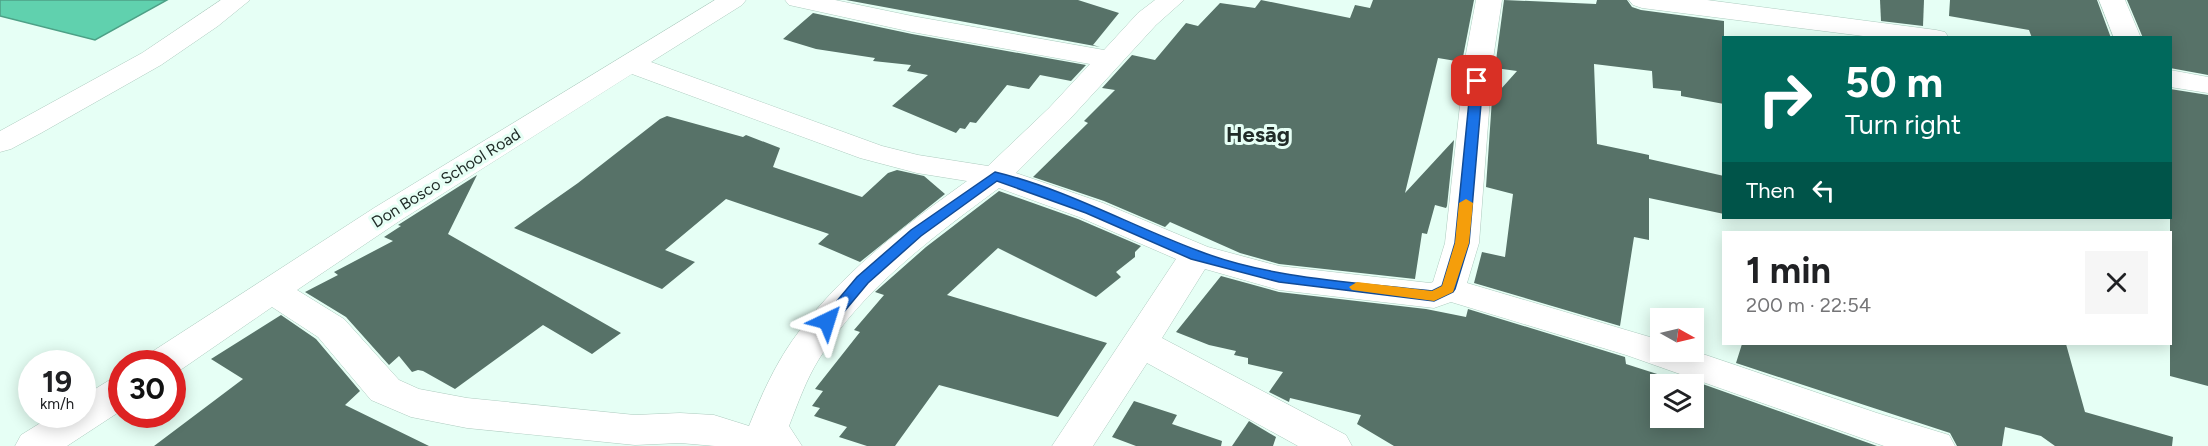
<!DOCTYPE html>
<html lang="en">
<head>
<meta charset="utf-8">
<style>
	:root { --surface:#fff; --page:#f6f6f6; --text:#202124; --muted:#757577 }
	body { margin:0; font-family:Figtree,sans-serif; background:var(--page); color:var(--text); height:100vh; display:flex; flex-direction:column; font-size:22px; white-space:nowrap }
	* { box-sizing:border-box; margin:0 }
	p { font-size:20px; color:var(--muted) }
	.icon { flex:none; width:33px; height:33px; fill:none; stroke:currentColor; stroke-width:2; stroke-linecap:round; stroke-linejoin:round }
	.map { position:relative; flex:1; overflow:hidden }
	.drawer { position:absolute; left:1722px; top:231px; width:450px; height:114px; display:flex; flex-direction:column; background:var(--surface); border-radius:0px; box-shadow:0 3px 15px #0003 }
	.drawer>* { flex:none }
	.banner { position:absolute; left:1722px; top:36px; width:450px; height:183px; border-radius:0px; box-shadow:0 3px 15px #0003; background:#00695c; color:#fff; overflow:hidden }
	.needle { width:39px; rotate:98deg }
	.controls { position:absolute; left:1650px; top:308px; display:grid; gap:12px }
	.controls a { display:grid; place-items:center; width:54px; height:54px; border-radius:0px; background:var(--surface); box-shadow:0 3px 15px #0003; font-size:30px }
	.speed { position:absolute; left:18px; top:350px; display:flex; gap:12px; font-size:30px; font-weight:700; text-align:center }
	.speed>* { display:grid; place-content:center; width:78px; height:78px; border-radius:50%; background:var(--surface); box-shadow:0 3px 15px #0003; line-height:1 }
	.speed small { font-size:15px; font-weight:400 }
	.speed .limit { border:9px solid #d22; background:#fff; color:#111 }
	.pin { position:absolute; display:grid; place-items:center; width:51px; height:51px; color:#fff; margin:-26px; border-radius:12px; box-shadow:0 3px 9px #0006 }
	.me { position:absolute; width:66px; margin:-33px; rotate:41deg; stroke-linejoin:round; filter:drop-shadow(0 0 4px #0008) }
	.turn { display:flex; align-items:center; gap:21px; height:126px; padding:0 24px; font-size:27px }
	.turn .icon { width:78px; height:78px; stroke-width:2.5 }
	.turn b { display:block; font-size:42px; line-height:51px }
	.then { display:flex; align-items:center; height:57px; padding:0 24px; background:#0003; gap:12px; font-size:22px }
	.round { display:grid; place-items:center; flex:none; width:63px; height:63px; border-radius:0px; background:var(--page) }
	.headline { display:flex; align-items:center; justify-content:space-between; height:102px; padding:0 24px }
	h1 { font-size:36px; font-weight:700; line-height:45px }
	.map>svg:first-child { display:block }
	.water { fill:#60d1ae; stroke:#4da086; stroke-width:1.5 }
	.building { fill:#577268; fill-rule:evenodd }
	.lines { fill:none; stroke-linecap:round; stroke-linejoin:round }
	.minor-casing { stroke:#adcbbf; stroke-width:1 }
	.minor { fill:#fff; fill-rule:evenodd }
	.route { fill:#1a73e8; stroke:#114b97; stroke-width:1.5 }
	.slow { fill:#f59e0b }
	.labels { text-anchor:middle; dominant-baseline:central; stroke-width:6; stroke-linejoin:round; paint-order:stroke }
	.street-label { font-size:16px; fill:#212c28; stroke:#e6fff5 }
	.district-label { font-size:22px; font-weight:bold; fill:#212c28; stroke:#e6fff5 }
</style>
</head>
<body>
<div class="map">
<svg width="2208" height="446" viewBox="0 0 2208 446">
	<rect width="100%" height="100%" fill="#e6fff5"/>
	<path class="water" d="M0,0H167L95,40L0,16Z"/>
	<g class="building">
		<path d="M846,0H1078L1119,13L1093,45L1100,47Z"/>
		<path d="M1261,0L1350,18L1355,5L1370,8L1373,0H1474L1462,62L1438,58L1405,193L1454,140L1447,206L1446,208L1435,205L1427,234L1422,233L1415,279L1279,264L1240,253L1170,222L1165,227L1104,201L1033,177L1088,123L1084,121L1115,90L1102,88L1132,55L1155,60L1186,23L1198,26L1220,3L1255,8Z"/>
		<path d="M1504,0L1596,4L1597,0H1627L1632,7L1641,10L1724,21V104L1681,96V91L1653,88L1652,71L1594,64L1597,144L1649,155V159L1724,176V214L1649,198V240L1634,237L1620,326L1474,283L1482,252L1505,257L1513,194L1486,187L1492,99L1517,71L1495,68Z"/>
		<path d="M1880,0H1924L1923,26L1881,21Z"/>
		<path d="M1950,0H2097L2111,38H2032L2029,30L1949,16Z"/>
		<path d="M2127,0H2208V75L2170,68V38H2143Z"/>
		<path d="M813,13L912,34L1086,65L1071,81L1040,75L1029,89L1007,85L976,123L970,122L965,129L960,128L956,133L892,106L928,75L907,71L911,65L873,61L875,58L816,49L783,39Z"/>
		<path d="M2170,89L2208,95V386L2170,376Z"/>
		<path d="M667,116L743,137L746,135L780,148L773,167L862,197L888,173L897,170L924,176L945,194L860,262L818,244L829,234L726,199L665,250L695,262L662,289L514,228L578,183L660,119Z"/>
		<path d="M477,175L448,234L621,333L592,354L543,325L455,389L423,371L418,370L412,372L399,356L389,365L346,317L305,292L338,275L334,272L393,241L384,237L401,226L398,225Z"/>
		<path d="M999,191L1078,219L1141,246L1135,252V257L1116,272L1121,277L1096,297L998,248L947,295L1107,343L1058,417L939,385L895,446H867L839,437L847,427L814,416L820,408L812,406L823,391L815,389L860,332L854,330L884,295L875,292L926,247Z"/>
		<path d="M1221,276L1279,292L1426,309L1466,317L1468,309L1625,357L1626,364L1679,381L1680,376L1877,446H1394L1357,424L1361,415L1290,398L1289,402L1269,392L1283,372L1248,364V358L1234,355L1236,351L1209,345L1176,332ZM1660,384H1694V417H1660Z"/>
		<path d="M281,315L316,339L360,391L345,405L429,446H154L243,379L211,359Z"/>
		<path d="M1742,344H2066L2085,412L2173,437L2172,446H2055L2041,436L2005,427L2002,446H1957L1950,433L1736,363Z"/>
		<path d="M1134,401L1177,415L1172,424L1222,441L1221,446H1136L1112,437Z"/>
		<path d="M1249,421L1276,437L1273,446H1232Z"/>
	</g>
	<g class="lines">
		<defs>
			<g id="minor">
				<path d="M221,0H250L218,26L161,65L41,133L11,149L0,152V131L142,53Z"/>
				<path d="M715,0H746L742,5L651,62L882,146L918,155L988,166L1049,108L1090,64L912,32L789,5L785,0H835L912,16L1104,50L1138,13L1155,0H1184L1156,25L1069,120L1016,173L1103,203L1208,247L1279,266L1430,283L1433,282L1445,243L1465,59L1476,0H1502L1493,59L1479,243L1467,283L1660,340V351H1694L1877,413L1949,435L1955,446H1884L1626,355L1451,302L1434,308L1279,290L1205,269L1162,338L1346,435L1352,446H1298L1147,363L1093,446H1052L1176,259L1079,217L999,188C933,237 863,288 819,359C806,380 798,403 789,426L802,446H715L680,443L635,445L467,428L411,417L371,400L318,337L272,307L176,373L172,374V363H144L150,353L374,208ZM632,74L860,158L917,173L967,181C903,227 838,275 792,341C774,367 761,396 749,426L714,415L680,413L635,415L467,398L419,389L399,380L344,319L297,290L398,222Z"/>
				<path d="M1629,0H1707L1936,30L1945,32L1949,38H1879L1642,8L1633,5Z"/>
				<path d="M2099,0H2125L2141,38H2114Z"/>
				<path d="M2170,70L2208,77V93L2170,87Z"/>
				<path d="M122,377V410L67,446H15L21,435L55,414H82V397L108,381Z"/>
			</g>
		</defs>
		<use href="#minor" class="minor-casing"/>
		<use href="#minor" class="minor"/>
	</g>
	<path class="route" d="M1477,78L1483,81L1469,243L1455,289L1453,292L1434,301L1279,282L1191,259L1086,213L997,181L921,236L868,283L833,325H822L820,321L857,277L911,230L995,172C1066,189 1131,226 1199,251C1271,279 1356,282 1432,291L1442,286L1455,243L1471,81Z"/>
	<path class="slow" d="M1466,199L1473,203L1469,243L1453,292L1434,301L1352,290L1349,287L1357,282L1432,291L1442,286L1455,243L1459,203Z"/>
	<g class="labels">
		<g class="street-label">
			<text transform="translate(446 178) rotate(-32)">Don Bosco School Road</text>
		</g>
		<g class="district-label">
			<text x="1258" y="134">Hesāg</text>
		</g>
	</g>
</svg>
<div class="controls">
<a><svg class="needle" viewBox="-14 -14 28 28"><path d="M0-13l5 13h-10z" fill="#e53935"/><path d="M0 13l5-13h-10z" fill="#757577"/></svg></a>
<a><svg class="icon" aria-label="layers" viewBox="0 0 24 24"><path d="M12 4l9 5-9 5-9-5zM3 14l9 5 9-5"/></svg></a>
</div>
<div class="speed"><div>19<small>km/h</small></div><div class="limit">30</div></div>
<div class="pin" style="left:1477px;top:81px;background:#d93025"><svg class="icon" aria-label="arrive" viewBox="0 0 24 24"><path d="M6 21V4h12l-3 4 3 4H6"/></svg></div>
<svg class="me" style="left:827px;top:321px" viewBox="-20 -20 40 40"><path d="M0-17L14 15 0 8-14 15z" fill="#1a73e8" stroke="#fff" stroke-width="4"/></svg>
<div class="banner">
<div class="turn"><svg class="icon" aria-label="right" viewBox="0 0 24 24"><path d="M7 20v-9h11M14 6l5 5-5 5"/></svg><div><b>50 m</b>Turn right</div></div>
<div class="then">Then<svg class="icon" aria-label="left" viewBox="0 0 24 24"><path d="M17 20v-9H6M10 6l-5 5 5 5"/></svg></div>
</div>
<section class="drawer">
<div class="headline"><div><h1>1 min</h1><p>200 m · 22:54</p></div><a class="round"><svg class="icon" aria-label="close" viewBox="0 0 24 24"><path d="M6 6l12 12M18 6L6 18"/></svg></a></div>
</section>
</div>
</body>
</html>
